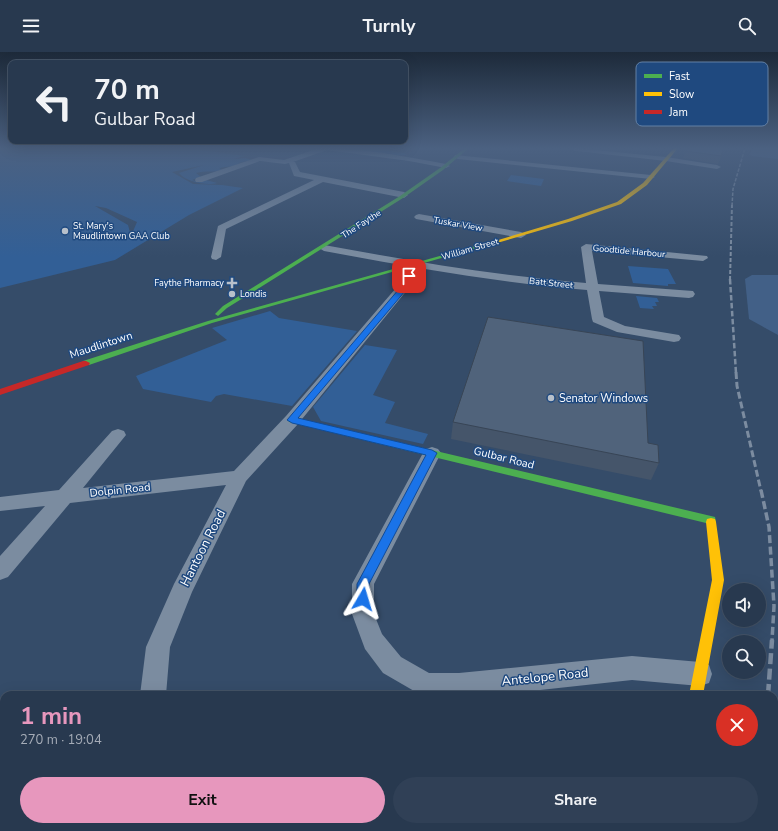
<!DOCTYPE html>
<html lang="en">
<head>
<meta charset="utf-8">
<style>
	:root { --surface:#28394f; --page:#304056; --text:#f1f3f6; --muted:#a5acb7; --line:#445366; --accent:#e797bd }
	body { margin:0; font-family:"Nunito Sans",sans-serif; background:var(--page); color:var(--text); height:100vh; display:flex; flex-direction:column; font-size:15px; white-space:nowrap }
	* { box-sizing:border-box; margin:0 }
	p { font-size:13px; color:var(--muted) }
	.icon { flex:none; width:22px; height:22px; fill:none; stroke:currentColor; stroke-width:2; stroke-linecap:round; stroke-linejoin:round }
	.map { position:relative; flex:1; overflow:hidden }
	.details { position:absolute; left:0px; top:639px; width:778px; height:140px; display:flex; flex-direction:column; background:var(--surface); border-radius:12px 12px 0 0; box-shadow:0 4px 16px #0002,0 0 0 1px var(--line) }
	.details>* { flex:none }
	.top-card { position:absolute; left:8px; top:8px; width:400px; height:84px; border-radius:8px; box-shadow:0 4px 16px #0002,0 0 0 1px var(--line); background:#28394f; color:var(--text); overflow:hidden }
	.controls { position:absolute; left:722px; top:531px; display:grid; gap:8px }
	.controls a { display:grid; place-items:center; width:44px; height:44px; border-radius:50%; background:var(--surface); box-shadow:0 4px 16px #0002,0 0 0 1px var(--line); font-size:20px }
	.pin { position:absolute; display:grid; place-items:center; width:34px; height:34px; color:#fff; margin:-17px; border-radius:8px; box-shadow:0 2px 6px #0006 }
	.me { position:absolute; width:44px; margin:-22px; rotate:7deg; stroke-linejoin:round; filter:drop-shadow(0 0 3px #0008) }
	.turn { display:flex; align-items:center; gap:14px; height:84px; padding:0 20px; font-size:18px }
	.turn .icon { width:52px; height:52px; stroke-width:2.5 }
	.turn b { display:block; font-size:28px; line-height:34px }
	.round { display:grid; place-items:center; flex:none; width:42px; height:42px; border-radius:21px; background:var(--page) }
	.headline { display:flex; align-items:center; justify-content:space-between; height:68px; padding:0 20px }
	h1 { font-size:24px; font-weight:700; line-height:30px; color:var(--accent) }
	.primary-button { display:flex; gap:8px; margin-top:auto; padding:8px 20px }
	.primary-button a { flex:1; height:46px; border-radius:24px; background:var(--accent); color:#111; font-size:16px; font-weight:700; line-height:46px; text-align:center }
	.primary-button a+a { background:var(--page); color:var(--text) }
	header { display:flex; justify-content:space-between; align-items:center; height:52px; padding:0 20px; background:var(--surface); font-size:18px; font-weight:700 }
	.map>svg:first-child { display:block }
	.green { fill:#325f96; fill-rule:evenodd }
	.water { fill:#426087 }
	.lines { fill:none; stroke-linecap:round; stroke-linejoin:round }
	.street { fill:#7b8ca0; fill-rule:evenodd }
	.fast { fill:#4caf50; fill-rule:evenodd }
	.slow { fill:#ffc107; fill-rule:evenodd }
	.jam { fill:#c62828; fill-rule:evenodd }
	.rail-far5 { stroke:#7c8ca0; stroke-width:1.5; stroke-dasharray:3.5 1.5; stroke-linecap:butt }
	.rail-far4 { stroke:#7c8ca0; stroke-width:2; stroke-dasharray:4 2; stroke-linecap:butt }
	.rail-far3 { stroke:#7c8ca0; stroke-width:2.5; stroke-dasharray:5.5 2.5; stroke-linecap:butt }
	.rail-far2 { stroke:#7c8ca0; stroke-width:3; stroke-dasharray:7 3; stroke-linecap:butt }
	.rail-far1 { stroke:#7c8ca0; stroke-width:3.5; stroke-dasharray:8 3.5; stroke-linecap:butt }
	.rail { stroke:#7c8ca0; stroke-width:4.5; stroke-dasharray:11 4.5; stroke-linecap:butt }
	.wall { fill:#45556a }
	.building { fill:#50637b; stroke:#384556 }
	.route { fill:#1a73e8; stroke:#114b97 }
	.poi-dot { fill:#b8c0ca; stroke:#1f497f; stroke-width:1.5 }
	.labels { text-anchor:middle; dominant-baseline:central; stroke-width:3; stroke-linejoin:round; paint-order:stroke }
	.far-street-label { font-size:9px; fill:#fff; stroke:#1f497f }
	.far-poi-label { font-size:9px; fill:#fff; stroke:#1f497f; text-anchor:start }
	.street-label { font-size:11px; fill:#fff; stroke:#1f497f }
	.poi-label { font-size:11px; fill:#fff; stroke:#1f497f; text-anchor:start }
	.near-street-label { font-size:13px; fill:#fff; stroke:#1f497f }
	.key { fill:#1f497f; stroke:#6280a5; stroke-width:1 }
	.key-label { font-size:11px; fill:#fff }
</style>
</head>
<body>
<header><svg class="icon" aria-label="menu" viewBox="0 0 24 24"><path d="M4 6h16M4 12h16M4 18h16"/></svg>Turnly<svg class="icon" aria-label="search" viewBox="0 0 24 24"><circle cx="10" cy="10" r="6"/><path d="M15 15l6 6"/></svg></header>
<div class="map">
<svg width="778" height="779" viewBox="0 0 778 779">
	<rect width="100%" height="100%" fill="#354c69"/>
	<g class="green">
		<path d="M0,96H186L245,104L233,107L245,106L252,108L238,111L241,112C233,115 227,114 219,116L222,118C213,121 205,118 196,121L201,125L192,128L198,130L206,128L217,131C207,134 186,130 179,121L204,113L172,120L193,132L222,133L243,136L189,163L115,208L0,236ZM95,154L106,156L137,170L131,184L128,173Z"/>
		<path d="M350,96H378L408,102C397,107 361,99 348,97Z"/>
		<path d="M511,123L544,127L541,134L507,129Z"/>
		<path d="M628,214L668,217L676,232H668V234L633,231Z"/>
		<path d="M636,244L657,246L659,250H655L657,254H652L654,257L640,256Z"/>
		<path d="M270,259L279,266L357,279L292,354L224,342L216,344L211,350L143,337L136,324L227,288L212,276Z"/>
		<path d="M365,293L397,298L373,343L395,350L385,371L428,382L423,392L321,369L313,355Z"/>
	</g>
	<g class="water">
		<path d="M754,96H778V107L752,104L749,102Z"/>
		<path d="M752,223H778V283L749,267L745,227Z"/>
	</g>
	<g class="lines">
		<g class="street">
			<path d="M319,96C362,96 404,104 446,112L450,114L446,116L409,109L327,98L293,110H295L300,120L404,140L408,143L404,146L323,130L226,177L221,205L216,208L212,207L211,205L218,174L314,128L294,124L289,111L285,112L260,109L202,130H196L195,128L196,126L259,105L284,108Z"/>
			<path d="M574,96L666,105L717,113L721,115L717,117L666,109L577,99H574Z"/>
			<path d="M455,103L651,123L655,125L651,127L458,107L454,105Z"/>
			<path d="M419,162L521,180L526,183L521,186L416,167L414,165L416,163Z"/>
			<path d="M586,192L707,204L708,206L703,209L592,199L598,232L693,239L695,242L693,245L689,246L599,239L604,265L625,274L679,283L681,286L679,289L674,290L617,280L593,270L592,267L587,238C498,231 411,215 324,199L319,196L324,193C411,209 498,224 586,231L581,195Z"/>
			<path d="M399,215L413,222L415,224L412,232L298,372L246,429L192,540L170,595L166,643H140L146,595L174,532L226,433L70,451L8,525L0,528V504L45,454L0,459V445L59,438L112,379L118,377L124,379L126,383L83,436L234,419L286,364L402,229L403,225L393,218L395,216Z"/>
			<path d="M432,395L438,397L441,401L374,532V562L382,582L401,605L429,621H459L632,604L700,610L709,613L712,622L709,631L700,634L632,628L493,643H421L383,621L365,597L352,562V532L423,401L426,397Z"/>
			<path d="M166,775H196L198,779H168Z"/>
			<path d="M625,775H656L654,779H623Z"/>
		</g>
		<g class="fast">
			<path d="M465,96H469L443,118L403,146L227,256L218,264L215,262L223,254L400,144L440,116Z"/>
			<path d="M486,191L491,192L212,271L89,313H86L82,311L83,309L208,269Z"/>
			<path d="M292,365L711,464L715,465L716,470L715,473L711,474L706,471L289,370L288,368L289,366Z"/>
		</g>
		<g class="slow">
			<path d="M674,96H678L647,133L621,152L572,169L490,193L485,192L568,167L617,150L643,131Z"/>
			<path d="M711,466L715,467L716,470L724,528L703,643H689L712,528L706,470L707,467Z"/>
		</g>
		<path class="jam" d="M83,309H86L90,311L89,313L0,343V337Z"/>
		<path class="rail-far5" d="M732,154L733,137L745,96"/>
		<path class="rail-far4" d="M730,228L732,153"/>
		<path class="rail-far3" d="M730,227L736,321"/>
		<path class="rail-far2" d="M736,320L737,334L761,439"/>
		<path class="rail-far1" d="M761,438L769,475L774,554L772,589"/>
		<g class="rail">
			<path d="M768,643L772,588"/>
			<path d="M736,779L738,775"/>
		</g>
	</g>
	<g class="wall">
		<path d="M725,96L718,112L683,106L686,99Z"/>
		<path d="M453,370L648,391L659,411L651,428L451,387Z"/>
	</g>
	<g class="building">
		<path d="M688,96H724L721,104L686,99Z"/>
		<path d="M488,265L643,289L648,391L658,393L659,411L453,370Z"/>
	</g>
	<linearGradient id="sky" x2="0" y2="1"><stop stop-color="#1d2a3a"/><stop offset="0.47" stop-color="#4b6181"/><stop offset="1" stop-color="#4b6181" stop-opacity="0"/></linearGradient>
	<rect width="778" height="205" fill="url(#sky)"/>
	<path class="route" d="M409,222L412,224L411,232L298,366L432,398L437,401L369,532V547L367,551L363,552L359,551L357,547V532L426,403L292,371L287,368L405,230L406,224Z"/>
	<g class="poi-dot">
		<circle cx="65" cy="179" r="4"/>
		<path d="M230 225h4v4h4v4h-4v4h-4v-4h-4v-4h4z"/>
		<circle cx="232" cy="242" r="4"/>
		<circle cx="551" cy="346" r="4"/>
	</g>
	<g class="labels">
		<g class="far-street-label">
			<text transform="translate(361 172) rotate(-33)">The Faythe</text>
			<text transform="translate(458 172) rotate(10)">Tuskar View</text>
			<text transform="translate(470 197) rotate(-16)">William Street</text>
			<text transform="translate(629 199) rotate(5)">Goodtide Harbour</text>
			<text transform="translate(551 231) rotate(6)">Batt Street</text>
		</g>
		<g class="far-poi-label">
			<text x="73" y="174">St. Mary's<tspan x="73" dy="10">Maudlintown GAA Club</tspan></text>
			<text x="224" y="231" text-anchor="end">Faythe Pharmacy</text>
			<text x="240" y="242">Londis</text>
		</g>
		<g class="street-label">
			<text transform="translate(101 293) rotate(-18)">Maudlintown</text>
			<text transform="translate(504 406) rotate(14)">Gulbar Road</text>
			<text transform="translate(120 438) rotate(-6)">Dolpin Road</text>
		</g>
		<g class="poi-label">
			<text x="559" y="346">Senator Windows</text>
		</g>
		<g class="near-street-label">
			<text transform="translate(203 496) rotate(-63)">Hantoon Road</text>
			<text transform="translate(545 625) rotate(-6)">Antelope Road</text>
		</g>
	</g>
	<rect x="636" y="10" width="132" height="64" rx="6" class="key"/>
	<rect x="644" y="22" width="18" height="4" fill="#4caf50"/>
	<rect x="644" y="40" width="18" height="4" fill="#ffc107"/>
	<rect x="644" y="58" width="18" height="4" fill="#c62828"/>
	<g class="key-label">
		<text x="669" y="28">Fast</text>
		<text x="669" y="46">Slow</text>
		<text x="669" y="64">Jam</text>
	</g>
</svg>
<div class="controls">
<a><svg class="icon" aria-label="sound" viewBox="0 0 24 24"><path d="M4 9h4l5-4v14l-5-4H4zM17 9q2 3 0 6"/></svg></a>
<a><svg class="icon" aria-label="search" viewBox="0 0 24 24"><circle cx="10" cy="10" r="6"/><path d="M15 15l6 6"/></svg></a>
</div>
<div class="pin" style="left:409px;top:224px;background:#d93025"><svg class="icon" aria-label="arrive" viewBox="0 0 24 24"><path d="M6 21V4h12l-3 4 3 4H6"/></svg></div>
<svg class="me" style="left:363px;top:547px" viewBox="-20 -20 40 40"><path d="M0-17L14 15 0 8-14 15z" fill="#1a73e8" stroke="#fff" stroke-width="4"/></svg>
<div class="top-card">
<div class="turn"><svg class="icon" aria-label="left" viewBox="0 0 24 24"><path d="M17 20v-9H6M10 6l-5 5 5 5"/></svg><div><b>70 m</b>Gulbar Road</div></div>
</div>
<section class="details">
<div class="headline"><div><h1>1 min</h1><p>270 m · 19:04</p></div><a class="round" style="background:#d93025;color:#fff"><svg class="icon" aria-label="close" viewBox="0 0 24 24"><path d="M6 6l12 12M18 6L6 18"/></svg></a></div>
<div class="primary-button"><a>Exit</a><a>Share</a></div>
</section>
</div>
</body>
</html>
